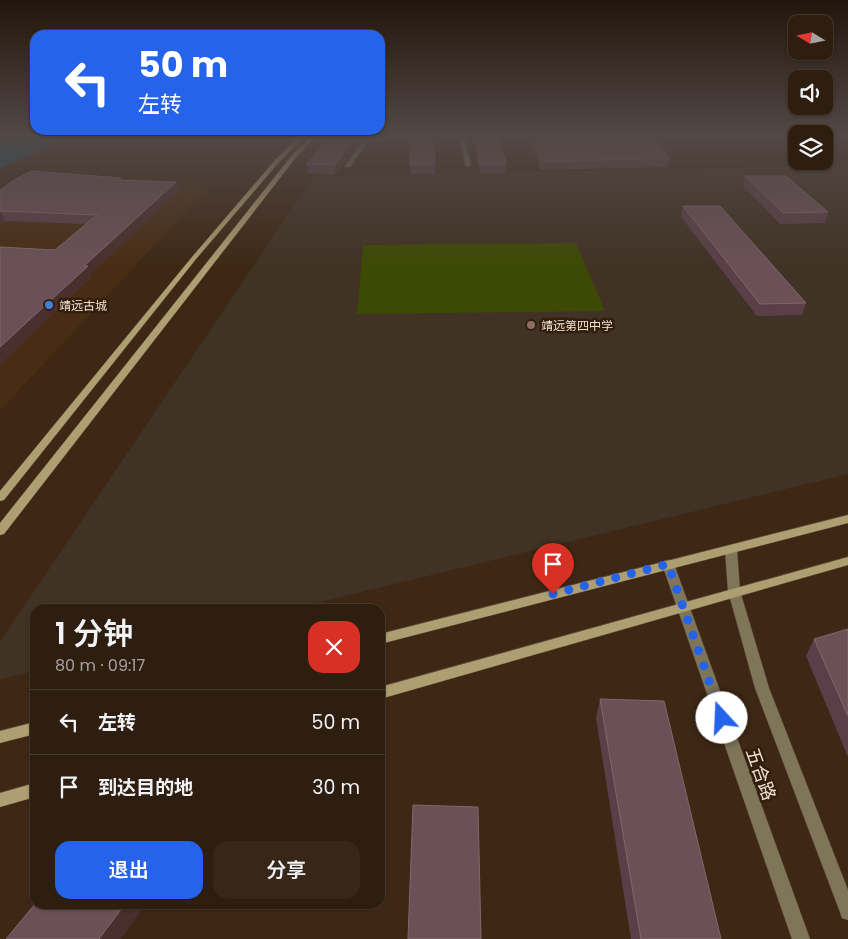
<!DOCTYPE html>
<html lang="zh">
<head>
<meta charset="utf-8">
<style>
	:root { --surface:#2e1e10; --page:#362719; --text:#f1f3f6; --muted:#a7a29f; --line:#493c30; --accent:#2563eb }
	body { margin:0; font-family:Poppins,"Noto Sans SC",sans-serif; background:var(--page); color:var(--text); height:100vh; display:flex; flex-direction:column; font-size:19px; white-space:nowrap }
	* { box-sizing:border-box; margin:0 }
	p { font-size:16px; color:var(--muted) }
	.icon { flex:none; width:28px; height:28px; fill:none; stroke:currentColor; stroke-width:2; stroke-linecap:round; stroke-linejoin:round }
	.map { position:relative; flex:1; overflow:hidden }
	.side { position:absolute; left:30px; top:604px; width:355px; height:305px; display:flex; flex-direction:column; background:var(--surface); border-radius:15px; box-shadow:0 1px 4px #0004,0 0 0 1px var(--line) }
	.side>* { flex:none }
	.banner { position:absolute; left:30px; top:30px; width:355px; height:105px; border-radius:15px; box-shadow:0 1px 4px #0004,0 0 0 1px var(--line); background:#2563eb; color:#fff; overflow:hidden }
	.needle { width:32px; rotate:280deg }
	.buttons { position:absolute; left:788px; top:15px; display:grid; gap:10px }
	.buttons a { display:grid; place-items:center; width:45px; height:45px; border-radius:10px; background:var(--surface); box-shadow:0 1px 4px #0004,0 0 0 1px var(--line); font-size:25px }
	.pin { position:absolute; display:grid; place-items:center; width:42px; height:42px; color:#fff; margin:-51px -21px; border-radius:50% 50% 50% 0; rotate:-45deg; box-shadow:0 0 5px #0007 }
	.pin .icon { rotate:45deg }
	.me { position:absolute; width:55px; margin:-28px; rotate:340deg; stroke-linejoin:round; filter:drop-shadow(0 0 4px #0008) }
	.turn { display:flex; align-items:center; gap:18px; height:105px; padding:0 25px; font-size:22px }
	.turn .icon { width:65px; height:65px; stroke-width:2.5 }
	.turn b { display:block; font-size:35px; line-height:42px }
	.round { display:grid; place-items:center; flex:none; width:52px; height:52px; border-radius:15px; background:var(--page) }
	.summary { display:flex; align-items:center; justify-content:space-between; height:85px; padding:0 25px }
	h1 { font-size:30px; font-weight:600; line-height:38px }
	.action { display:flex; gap:10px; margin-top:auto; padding:10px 25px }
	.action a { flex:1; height:58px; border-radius:15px; background:var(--accent); color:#fff; font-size:20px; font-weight:600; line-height:58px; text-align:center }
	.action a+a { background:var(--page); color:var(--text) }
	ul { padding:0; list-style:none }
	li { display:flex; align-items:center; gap:15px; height:65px; padding:0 25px; border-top:1px solid var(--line) }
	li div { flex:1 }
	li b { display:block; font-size:19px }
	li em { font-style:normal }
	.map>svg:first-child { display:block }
	.built { fill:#482d14 }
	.education { fill:#403224 }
	.green { fill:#3d4a04 }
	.water { fill:#08566c }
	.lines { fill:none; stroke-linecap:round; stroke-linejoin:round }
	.minor-casing { stroke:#5a4634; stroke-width:1 }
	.tertiary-casing { stroke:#5a4634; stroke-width:1 }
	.secondary-casing { stroke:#5a4634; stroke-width:1 }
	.minor { fill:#7f765a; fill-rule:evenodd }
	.tertiary { fill:#7f765a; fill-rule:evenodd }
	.secondary { fill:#ad9f71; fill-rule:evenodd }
	.wall { fill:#5b3f48 }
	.shaded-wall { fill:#492f2d }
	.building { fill:#6b5157; stroke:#80686b }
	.route { stroke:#2563eb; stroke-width:9; stroke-dasharray:0 16.2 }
	.shop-dot { fill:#3f7fe0; stroke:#331e0b; stroke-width:2 }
	.education-dot { fill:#8d6e63; stroke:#331e0b; stroke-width:2 }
	.labels { text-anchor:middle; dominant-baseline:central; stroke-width:5; stroke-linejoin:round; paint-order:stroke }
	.far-poi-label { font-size:12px; fill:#f0e2d6; stroke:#331e0b; text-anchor:start }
	.near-street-label { font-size:18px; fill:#f0e2d6; stroke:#331e0b }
</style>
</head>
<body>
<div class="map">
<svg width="848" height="939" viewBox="0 0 848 939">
	<rect width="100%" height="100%" fill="#3e2815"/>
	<path class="built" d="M34,176L209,187L0,410V201Z"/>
	<path class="education" d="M848,166V474L291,609H35V671L0,679V642L314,176Z"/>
	<path class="green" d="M576,243L605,311L357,314L363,245Z"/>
	<path class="water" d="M17,135H73L0,168V141Z"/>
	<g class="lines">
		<defs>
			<path id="minor" d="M367,135H372L371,137L464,135L471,165L468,167L465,165L460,138L369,140L350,167H346L345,166Z"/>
			<g id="tertiary">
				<path d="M731,546L735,547L737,550L740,591L769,688L848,890V920L842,918L840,912L755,688L728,591L725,550L727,547Z"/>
				<path d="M668,560L672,561L674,564L810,939H792L662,564L664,561Z"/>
			</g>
			<g id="secondary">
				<path d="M301,135H306L280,161L196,259L4,500L0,501V491L192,257L276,159Z"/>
				<path d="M313,135H318L297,156L4,534L0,535V523L293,154Z"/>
				<path d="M848,515V523L380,644V634Z"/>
				<path d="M848,557V565L380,699V687Z"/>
				<path d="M35,722V734L0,743V731Z"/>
				<path d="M35,783V797L0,807V793Z"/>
			</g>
		</defs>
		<use href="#minor" class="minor-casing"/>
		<use href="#tertiary" class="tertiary-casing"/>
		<use href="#secondary" class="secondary-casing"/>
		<use href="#minor" class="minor"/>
		<use href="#tertiary" class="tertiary"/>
		<use href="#secondary" class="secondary"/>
	</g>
	<g class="wall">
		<path d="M332,135H365L335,175L308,173L307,164Z"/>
		<path d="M410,135L435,164L434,174H410Z"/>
		<path d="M473,135H498L506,164L505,173H480Z"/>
		<path d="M528,135H650L669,158L667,167L541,170Z"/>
		<path d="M745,176L828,212L825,223L780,224L743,186Z"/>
		<path d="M122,180L176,182L178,192L90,274L91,277L0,364V247L55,250L86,224L5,221L0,224V190Z"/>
		<path d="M683,206L806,303L802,315L757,316L681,217Z"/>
		<path d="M848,629V757L806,656L814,639Z"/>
		<path d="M600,699L721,939H631L596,718Z"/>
	</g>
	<g class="shaded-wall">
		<path d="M358,135H365L335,175V165Z"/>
		<path d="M176,182L178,192L90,274L91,277L0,364V347L84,266Z"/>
		<path d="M1,211L5,221L0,224V212Z"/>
		<path d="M125,904H149L145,905L121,939H99Z"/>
	</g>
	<g class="building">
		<path d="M332,135H358L335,165L307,164Z"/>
		<path d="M410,135H433L435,164H410Z"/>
		<path d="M475,135H498L506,164H480Z"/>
		<path d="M532,135H650L669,158L542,162Z"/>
		<path d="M32,171L121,178L119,180L176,182L84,266H88L0,347V247L55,250L97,215L1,211L0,212V190L14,180Z"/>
		<path d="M745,176H786L828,212L783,213Z"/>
		<path d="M683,206H720L806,303L760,304Z"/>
		<path d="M848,629V716L814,639Z"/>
		<path d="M600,699L664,701L721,939H641Z"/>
		<path d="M413,805L478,807L481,939H408Z"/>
		<path d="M35,904H125L99,939H6Z"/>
	</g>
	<linearGradient id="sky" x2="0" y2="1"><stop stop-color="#22160c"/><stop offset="0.51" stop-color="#524846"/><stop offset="1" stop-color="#524846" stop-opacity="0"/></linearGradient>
	<rect width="848" height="267" fill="url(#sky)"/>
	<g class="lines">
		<path class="route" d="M553,594L668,564L722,718"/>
	</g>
	<circle class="shop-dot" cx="49" cy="305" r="5"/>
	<circle class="education-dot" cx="531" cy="325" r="5"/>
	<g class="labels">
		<g class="far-poi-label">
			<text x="59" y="305">靖远古城</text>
			<text x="541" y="325">靖远第四中学</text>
		</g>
		<g class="near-street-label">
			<text transform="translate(761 774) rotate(70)">五合路</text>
		</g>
	</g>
</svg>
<div class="buttons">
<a><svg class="needle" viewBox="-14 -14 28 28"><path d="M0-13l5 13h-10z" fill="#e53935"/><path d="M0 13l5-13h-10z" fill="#a7a29f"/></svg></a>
<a><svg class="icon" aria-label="sound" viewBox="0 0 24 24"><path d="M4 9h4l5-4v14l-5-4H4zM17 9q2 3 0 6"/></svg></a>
<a><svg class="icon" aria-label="layers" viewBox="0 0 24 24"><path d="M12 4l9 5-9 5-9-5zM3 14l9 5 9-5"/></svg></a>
</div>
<div class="pin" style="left:553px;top:594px;background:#d93025"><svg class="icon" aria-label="arrive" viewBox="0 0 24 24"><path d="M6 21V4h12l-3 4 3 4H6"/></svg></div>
<svg class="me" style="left:722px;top:718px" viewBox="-20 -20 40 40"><circle r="19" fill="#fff"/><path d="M0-13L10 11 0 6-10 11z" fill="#2563eb"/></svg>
<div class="banner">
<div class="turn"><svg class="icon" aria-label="left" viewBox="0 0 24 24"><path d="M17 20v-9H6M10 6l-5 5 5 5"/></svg><div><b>50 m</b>左转</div></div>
</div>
<section class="side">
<div class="summary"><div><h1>1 分钟</h1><p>80 m · 09:17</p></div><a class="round" style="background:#d93025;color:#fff"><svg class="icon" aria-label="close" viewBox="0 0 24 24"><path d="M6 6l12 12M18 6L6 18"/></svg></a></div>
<ul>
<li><svg class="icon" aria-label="left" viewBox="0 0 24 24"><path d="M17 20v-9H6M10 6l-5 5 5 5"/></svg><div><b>左转</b></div><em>50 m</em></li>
<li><svg class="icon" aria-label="arrive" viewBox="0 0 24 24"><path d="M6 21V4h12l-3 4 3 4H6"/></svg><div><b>到达目的地</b></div><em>30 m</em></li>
</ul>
<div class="action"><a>退出</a><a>分享</a></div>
</section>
</div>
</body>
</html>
